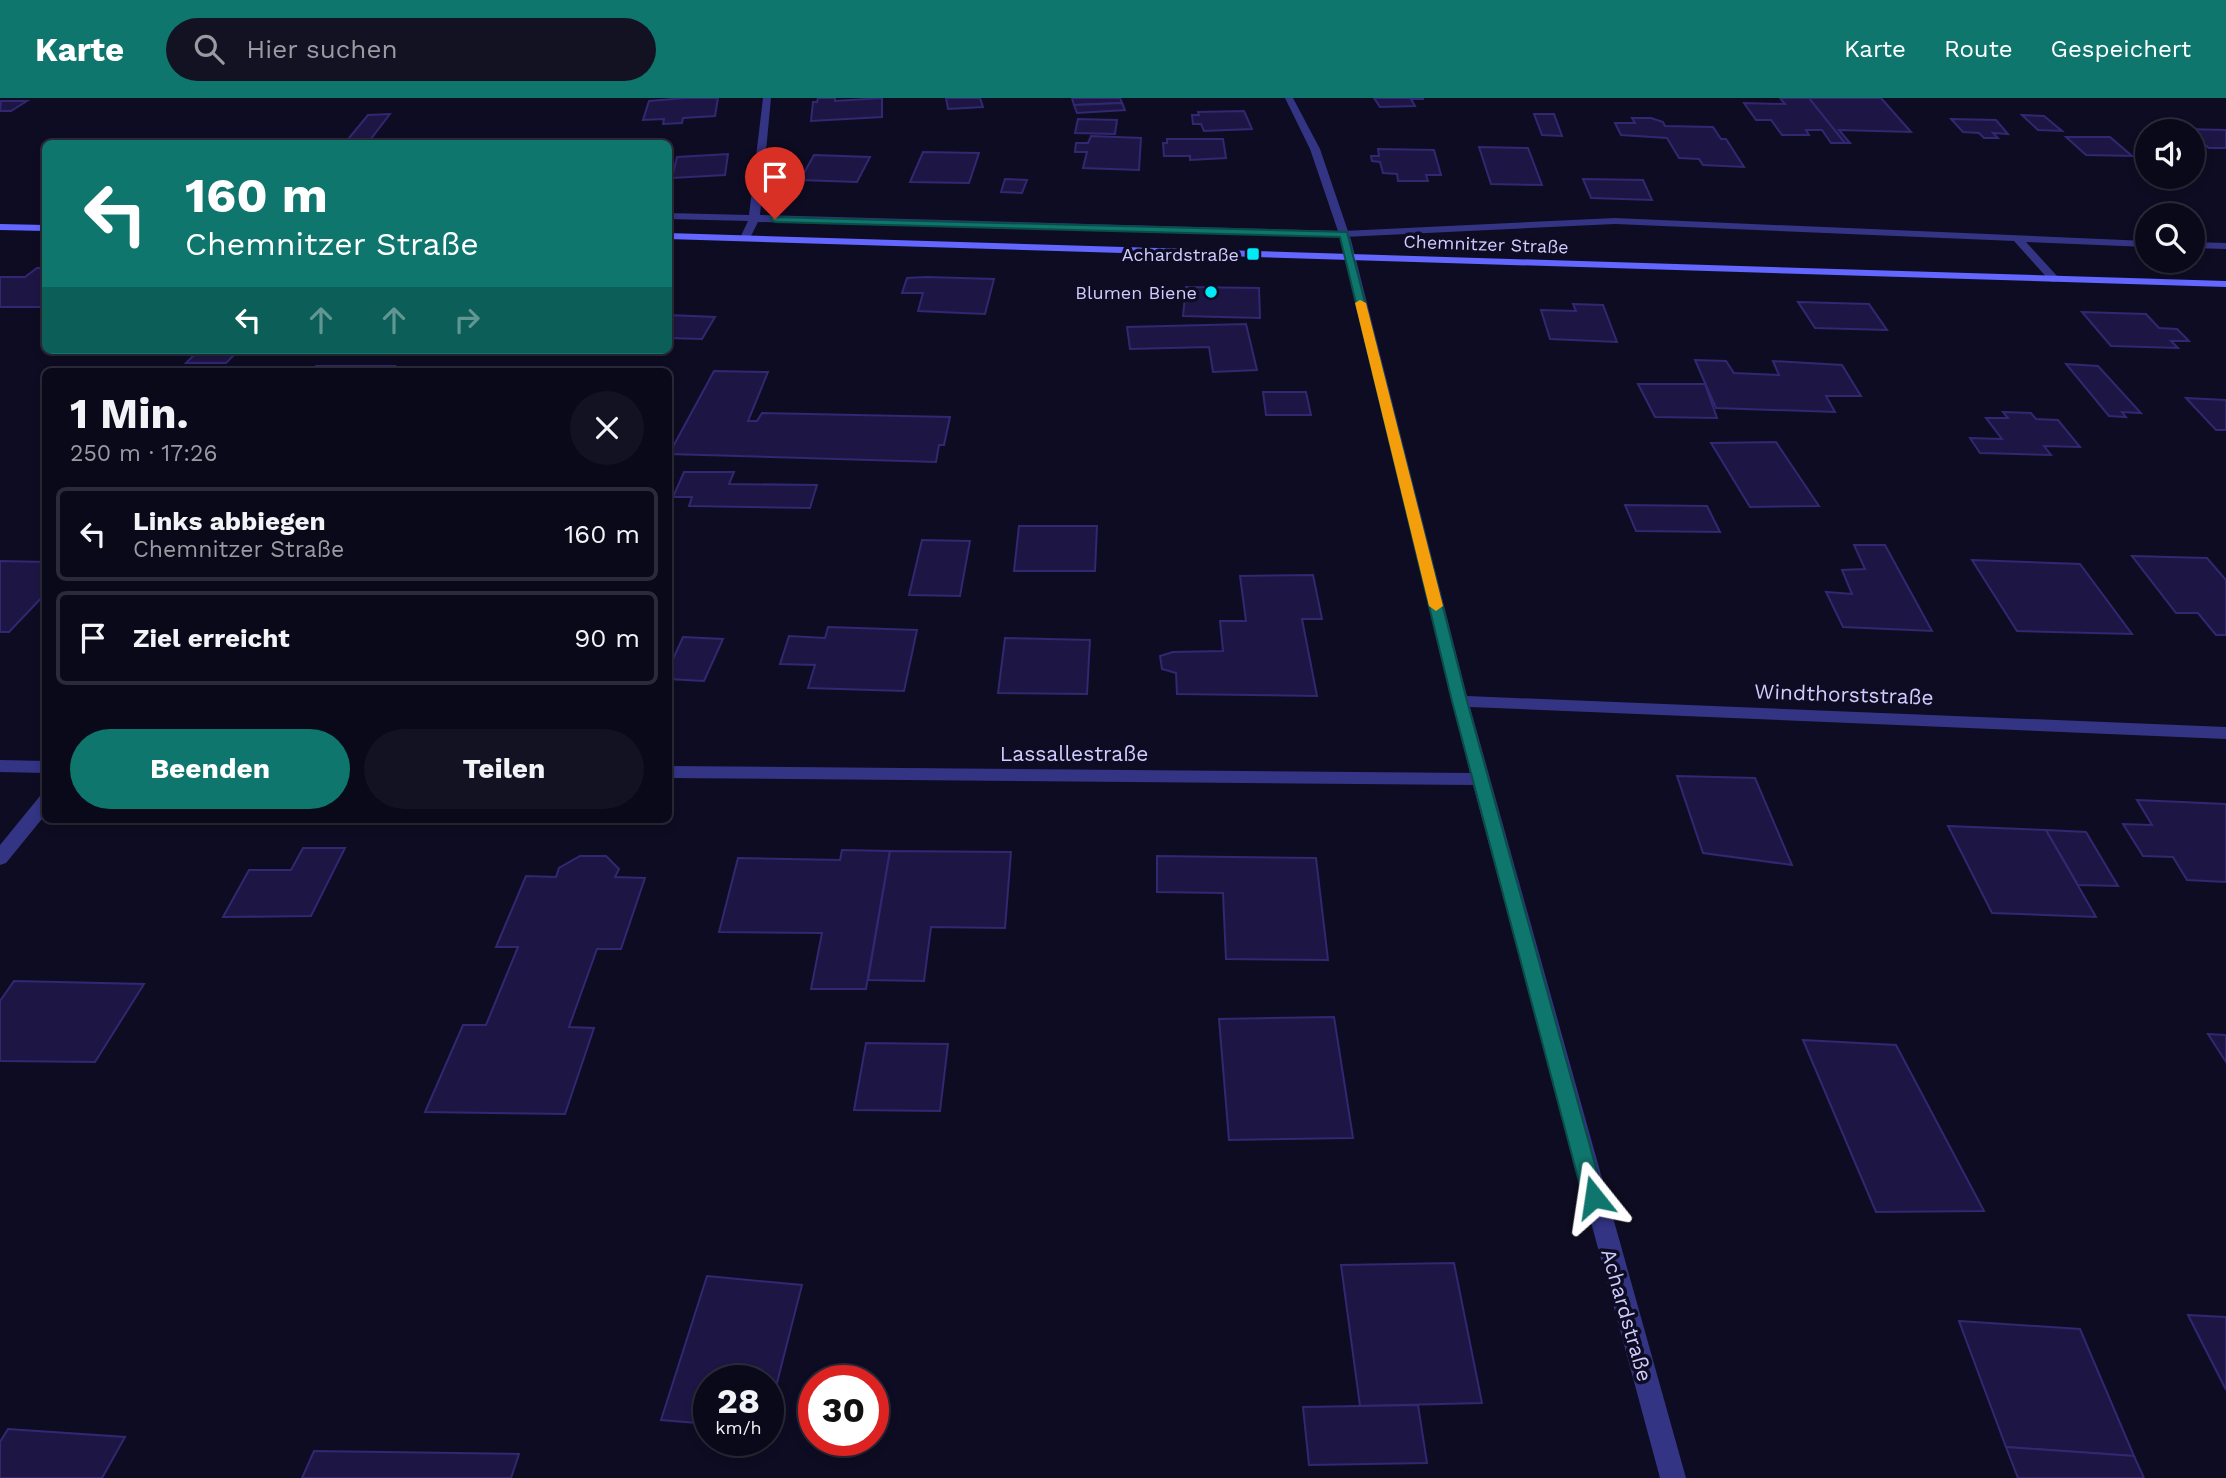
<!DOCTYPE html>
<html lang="de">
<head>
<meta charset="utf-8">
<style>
	:root { --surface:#0a091a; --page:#131223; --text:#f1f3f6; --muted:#999aa2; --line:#2a2a39; --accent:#0f766e }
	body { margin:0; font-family:"Work Sans",sans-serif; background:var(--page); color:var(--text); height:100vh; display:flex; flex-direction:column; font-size:26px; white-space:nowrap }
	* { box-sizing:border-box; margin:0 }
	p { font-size:23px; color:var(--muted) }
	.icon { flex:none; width:38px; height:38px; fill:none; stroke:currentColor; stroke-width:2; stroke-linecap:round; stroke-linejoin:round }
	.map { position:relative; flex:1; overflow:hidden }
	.details { position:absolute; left:42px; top:270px; width:630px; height:455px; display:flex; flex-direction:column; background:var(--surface); border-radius:10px; box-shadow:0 4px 10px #0003,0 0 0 2px var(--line) }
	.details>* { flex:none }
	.top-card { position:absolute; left:42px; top:42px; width:630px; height:214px; border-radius:10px; box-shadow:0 4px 10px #0003,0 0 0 2px var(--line); background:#0f766e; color:#fff; overflow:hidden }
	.tools { position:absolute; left:2135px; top:21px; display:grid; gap:14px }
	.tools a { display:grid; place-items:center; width:70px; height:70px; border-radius:50%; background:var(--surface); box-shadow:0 4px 10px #0003,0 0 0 2px var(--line); font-size:35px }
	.speed { position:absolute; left:693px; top:1267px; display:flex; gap:14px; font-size:35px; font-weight:700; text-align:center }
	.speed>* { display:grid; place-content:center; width:91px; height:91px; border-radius:50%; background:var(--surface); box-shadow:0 4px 10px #0003,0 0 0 2px var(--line); line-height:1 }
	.speed small { font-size:18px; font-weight:400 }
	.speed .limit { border:10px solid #d22; background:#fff; color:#111 }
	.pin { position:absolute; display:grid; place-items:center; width:60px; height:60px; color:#fff; margin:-72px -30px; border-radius:50% 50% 50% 0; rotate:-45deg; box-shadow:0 0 7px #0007 }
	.pin .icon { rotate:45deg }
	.me { position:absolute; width:77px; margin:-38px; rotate:345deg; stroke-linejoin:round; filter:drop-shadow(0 0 5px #0008) }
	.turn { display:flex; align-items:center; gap:24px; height:147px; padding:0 28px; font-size:32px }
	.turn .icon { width:91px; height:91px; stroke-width:2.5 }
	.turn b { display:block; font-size:49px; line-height:60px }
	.lanes { display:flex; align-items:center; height:66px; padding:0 28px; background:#0003; justify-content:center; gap:35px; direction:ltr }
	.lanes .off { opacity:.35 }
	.round { display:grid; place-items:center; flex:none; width:74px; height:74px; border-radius:37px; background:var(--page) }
	.headline { display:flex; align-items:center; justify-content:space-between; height:119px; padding:0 28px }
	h1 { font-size:42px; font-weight:700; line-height:52px }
	.button { display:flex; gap:14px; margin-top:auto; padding:14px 28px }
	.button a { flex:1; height:80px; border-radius:42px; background:var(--accent); color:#fff; font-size:28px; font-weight:700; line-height:80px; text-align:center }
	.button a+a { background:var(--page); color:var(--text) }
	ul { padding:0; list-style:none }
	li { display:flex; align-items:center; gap:21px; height:94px; margin:0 14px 10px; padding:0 14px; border:4px solid var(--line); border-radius:10px }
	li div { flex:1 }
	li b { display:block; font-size:26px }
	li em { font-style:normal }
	header { display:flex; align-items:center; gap:42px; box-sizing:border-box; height:98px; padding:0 35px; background:var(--accent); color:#fff }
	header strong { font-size:33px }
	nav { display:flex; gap:38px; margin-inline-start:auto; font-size:24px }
	.search { width:490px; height:63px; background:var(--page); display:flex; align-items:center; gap:18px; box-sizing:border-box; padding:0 24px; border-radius:38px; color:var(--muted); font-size:26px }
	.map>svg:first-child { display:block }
	.building { fill:#1d1644; stroke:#322771; stroke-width:2 }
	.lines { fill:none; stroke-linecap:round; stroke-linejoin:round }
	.service { fill:#333484; fill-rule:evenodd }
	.minor { fill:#333484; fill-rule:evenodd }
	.secondary { fill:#6367ff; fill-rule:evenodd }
	.route { fill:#0f766e; stroke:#0a4d48; stroke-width:2 }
	.slow { fill:#f59e0b }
	.poi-dot { fill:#00ebf7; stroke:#0e0c22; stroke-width:2.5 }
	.labels { text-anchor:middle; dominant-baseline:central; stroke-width:7; stroke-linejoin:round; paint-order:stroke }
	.far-street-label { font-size:18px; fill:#cfccff; stroke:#0e0c22 }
	.far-poi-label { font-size:18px; fill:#cfccff; stroke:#0e0c22; text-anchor:end }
	.street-label { font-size:21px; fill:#cfccff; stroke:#0e0c22 }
</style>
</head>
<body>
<header>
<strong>Karte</strong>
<div class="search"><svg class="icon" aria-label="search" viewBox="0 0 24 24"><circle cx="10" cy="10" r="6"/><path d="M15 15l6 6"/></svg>Hier suchen</div>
<nav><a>Karte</a><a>Route</a><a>Gespeichert</a></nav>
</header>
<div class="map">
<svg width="2226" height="1380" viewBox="0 0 2226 1380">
	<rect width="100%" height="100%" fill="#0e0c22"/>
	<g class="building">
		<path d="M685,0H718L715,18L683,20L682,25L663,26L664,21L643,22L649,3Z"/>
		<path d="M818,0H835V3L882,0V19L811,23L813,4H817Z"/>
		<path d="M946,0H980L983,9L948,11Z"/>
		<path d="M1072,0H1120L1122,5L1074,7Z"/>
		<path d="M1374,0H1423V1H1411L1415,8L1380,9Z"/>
		<path d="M1780,0H1809L1845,45H1831L1822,32H1806L1809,37H1782L1771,22H1756L1744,5L1785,6Z"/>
		<path d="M1809,0H1881L1911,34L1839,32L1850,45H1845Z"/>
		<path d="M27,3L11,13H0L1,3Z"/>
		<path d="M1122,5L1125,12L1077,15L1074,7Z"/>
		<path d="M1244,13L1252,31L1204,33L1201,26H1193L1192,17H1199L1198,14Z"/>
		<path d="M390,16L367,46H344L368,17Z"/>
		<path d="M1534,16H1554L1562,38L1542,37Z"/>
		<path d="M2022,17L2044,18L2062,33L2038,32Z"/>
		<path d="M1632,20H1651L1663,24L1665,28L1713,29L1721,41H1726L1744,69L1703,67L1699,61L1679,60L1667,40L1621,37L1615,25H1635Z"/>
		<path d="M1078,21L1117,22L1115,36L1075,35Z"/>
		<path d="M1951,21L1996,22L2008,36L1993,35L1998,40H1984L1979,35L1963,34Z"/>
		<path d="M2185,31L2226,32V50H2209L2193,38V33Z"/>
		<path d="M1091,38L1141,40L1139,72L1083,70L1087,54H1075L1076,45H1088Z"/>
		<path d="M2066,39H2110L2132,58L2086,57Z"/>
		<path d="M1167,41H1223L1226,60L1190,62V58H1164L1163,45H1167Z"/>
		<path d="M1479,49L1528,50L1542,87L1491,86Z"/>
		<path d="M1378,51L1434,52L1441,77H1426L1428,83H1398L1397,76L1383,75L1380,64L1372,63L1371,58H1379Z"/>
		<path d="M923,54L979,55L969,85L910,84Z"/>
		<path d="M728,56L725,77L672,80L677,59Z"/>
		<path d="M814,57L870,59L857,84L800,82Z"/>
		<path d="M1005,81L1027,82L1022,95L1001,94Z"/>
		<path d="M1583,81L1643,82L1652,102L1591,100Z"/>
		<path d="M37,170H46V206L42,209H0V179H25Z"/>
		<path d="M927,179L994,181L985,216L918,213L923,195H902L907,180Z"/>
		<path d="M1186,189L1259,190L1260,220L1183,218Z"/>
		<path d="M1798,204L1869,206L1887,232L1815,230Z"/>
		<path d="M1573,206L1603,207L1617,244L1550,241L1541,212L1576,213Z"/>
		<path d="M2082,214L2146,216L2159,230L2177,231L2189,243H2171L2178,250L2111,248Z"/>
		<path d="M668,217L715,219L702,241L668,240Z"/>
		<path d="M1246,226L1257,272L1213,274L1209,249L1130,251L1127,229Z"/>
		<path d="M175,252H251L246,257H234L226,265H186L195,256H171Z"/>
		<path d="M1695,262L1726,263L1734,275L1779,277L1773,263L1842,267L1861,298H1826L1835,314L1716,310Z"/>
		<path d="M2066,266L2098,268L2141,315L2122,314L2126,319L2109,318Z"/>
		<path d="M316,268H395L392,273H312Z"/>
		<path d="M714,273L768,274L748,323H757L762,315L950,319L944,347H939L936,364L669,356Z"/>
		<path d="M1638,286H1705L1717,320L1655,319Z"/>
		<path d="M1263,294H1306L1311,317H1266Z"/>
		<path d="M2186,300L2226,302V332H2216Z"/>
		<path d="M2003,314L2031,315L2036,321L2058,322L2080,349L2044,348L2051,357L1980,355L1970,340L2002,341L1986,320H2008Z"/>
		<path d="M1776,344L1819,408L1750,409L1711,345Z"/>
		<path d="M684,374H734L729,386L817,387L810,410L689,408L692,399H673Z"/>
		<path d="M1625,407L1707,408L1720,434L1636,433Z"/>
		<path d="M1019,428H1097L1095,473H1014Z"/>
		<path d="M922,442L970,443L960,498L909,497Z"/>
		<path d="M1854,447H1885L1932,533L1843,529L1826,494L1852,496L1842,472L1865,471Z"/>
		<path d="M2132,458L2207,460L2226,482V537H2216L2198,515H2176Z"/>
		<path d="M1972,462L2080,466L2132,536L2017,533Z"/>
		<path d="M0,463L46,464V495L9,534H0Z"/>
		<path d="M1313,477L1322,521H1302L1317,598L1177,596L1176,575L1162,571L1160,558L1173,554L1223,553L1220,523H1246L1240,478Z"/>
		<path d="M828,529L917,532L904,593L808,590L815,567L780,566L789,538L825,540Z"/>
		<path d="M683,539L723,541L704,583L668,581V572Z"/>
		<path d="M1005,540L1090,542L1087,596L998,595Z"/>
		<path d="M1677,678L1755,680L1792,767L1703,755Z"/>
		<path d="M2137,702L2226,706V784L2187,782L2173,759L2143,758L2123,726L2152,727Z"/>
		<path d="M1948,728L2046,732L2096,819L1992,815Z"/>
		<path d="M2046,732L2086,734L2118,788L2078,787Z"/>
		<path d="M303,750H345L311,818L223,819L249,772H291Z"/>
		<path d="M842,752L890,753L866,891H811L822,835L719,834L738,760L840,762Z"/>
		<path d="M890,753L1011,754L1005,830L931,829L924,883L868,882Z"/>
		<path d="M580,758H606L619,771L615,779L645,780L621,851H597L569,929L594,930L565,1016L425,1014L463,927H486L518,849H496L526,778L556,779L559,770Z"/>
		<path d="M1157,758L1316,760L1328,862L1226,861L1223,795L1157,794Z"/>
		<path d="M14,883L144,886L95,964L0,963V903Z"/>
		<path d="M1334,919L1353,1040L1229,1042L1219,921Z"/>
		<path d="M2208,936L2226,937V964Z"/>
		<path d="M1803,942L1896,947L1984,1113L1876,1114Z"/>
		<path d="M866,945L948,946L940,1013L854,1012Z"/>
		<path d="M1454,1165L1482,1305L1360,1308L1341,1167Z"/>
		<path d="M707,1178L802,1187L768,1320V1283H709V1326L661,1322Z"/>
		<path d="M2188,1217L2226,1219V1292Z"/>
		<path d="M1959,1223L2080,1231L2134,1358L2006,1349Z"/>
		<path d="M1418,1307L1427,1365L1309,1367L1303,1309Z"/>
		<path d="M8,1331L125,1339L102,1380H0V1344Z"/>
		<path d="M2006,1349L2134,1358L2144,1380H2018Z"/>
		<path d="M314,1353L519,1356L511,1380H302Z"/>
	</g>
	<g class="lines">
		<g class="service">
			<path d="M763,0H771L760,117L1344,133L1615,120L2147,143V149L2026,144L2058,179L2060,181L2054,184L2050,183L2014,143L1615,126L1344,139L758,124L750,140L745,143L740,140L748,123L668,121V115L749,117Z"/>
			<path d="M2193,144L2226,145V151L2193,150Z"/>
		</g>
		<g class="minor">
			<path d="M1285,0H1293L1320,51L1351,142L1467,598L2226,629V641L1470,609L1686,1380H1660L1473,687L668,680V668L1470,675L1341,142L1310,51Z"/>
			<path d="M0,662L46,663V675L0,674Z"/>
			<path d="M46,697V716L6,765L0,767V747L40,698Z"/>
		</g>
		<g class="secondary">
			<path d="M0,126L46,127V133L0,132Z"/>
			<path d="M668,135L2226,183V189L668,141Z"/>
		</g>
	</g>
	<path class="route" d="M772,119L1347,134L1467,603L1604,1099L1601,1106L1594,1109L1586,1106L1583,1099L1452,603L1340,139L775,124L770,121Z"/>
	<path class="slow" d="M1360,202L1366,205L1443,508L1436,513L1429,508L1355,205Z"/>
	<g class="poi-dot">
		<rect x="1246" y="149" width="14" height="14" rx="3.5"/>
		<circle cx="1211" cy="194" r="7"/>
	</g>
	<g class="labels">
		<g class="far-street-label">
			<text transform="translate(1486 146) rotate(2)">Chemnitzer Straße</text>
		</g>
		<g class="far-poi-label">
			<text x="1239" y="156">Achardstraße</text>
			<text x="1197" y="194">Blumen Biene</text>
		</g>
		<g class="street-label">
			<text transform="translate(1844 596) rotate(2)">Windthorststraße</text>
			<text x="1074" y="655">Lassallestraße</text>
			<text transform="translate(1627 1217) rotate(74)">Achardstraße</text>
		</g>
	</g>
</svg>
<div class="tools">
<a><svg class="icon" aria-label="sound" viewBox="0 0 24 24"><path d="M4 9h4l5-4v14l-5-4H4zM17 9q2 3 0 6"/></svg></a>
<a><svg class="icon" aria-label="search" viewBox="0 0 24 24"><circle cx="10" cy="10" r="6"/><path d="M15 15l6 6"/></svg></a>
</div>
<div class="speed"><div>28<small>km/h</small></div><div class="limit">30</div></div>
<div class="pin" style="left:775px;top:121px;background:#d93025"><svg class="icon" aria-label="arrive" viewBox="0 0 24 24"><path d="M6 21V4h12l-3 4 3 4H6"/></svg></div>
<svg class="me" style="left:1594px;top:1099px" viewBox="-20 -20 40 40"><path d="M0-17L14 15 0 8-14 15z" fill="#0f766e" stroke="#fff" stroke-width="4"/></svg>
<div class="top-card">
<div class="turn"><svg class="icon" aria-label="left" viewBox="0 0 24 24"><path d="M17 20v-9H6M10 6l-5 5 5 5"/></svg><div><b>160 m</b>Chemnitzer Straße</div></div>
<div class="lanes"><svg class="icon" aria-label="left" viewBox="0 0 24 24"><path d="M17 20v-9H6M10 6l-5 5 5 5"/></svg><svg class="icon off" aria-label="ahead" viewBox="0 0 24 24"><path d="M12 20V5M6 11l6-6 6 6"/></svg><svg class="icon off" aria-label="ahead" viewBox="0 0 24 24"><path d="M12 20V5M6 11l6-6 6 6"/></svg><svg class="icon off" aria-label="right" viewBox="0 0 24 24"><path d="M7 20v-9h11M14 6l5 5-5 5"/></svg></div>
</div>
<section class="details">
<div class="headline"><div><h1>1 Min.</h1><p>250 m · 17:26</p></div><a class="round"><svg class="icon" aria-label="close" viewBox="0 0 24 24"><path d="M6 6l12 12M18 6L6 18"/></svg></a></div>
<ul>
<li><svg class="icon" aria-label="left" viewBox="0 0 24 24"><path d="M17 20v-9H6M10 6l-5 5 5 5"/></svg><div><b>Links abbiegen</b><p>Chemnitzer Straße</p></div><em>160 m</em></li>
<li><svg class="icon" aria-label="arrive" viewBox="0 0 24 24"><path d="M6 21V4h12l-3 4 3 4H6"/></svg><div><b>Ziel erreicht</b></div><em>90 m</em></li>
</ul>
<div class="button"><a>Beenden</a><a>Teilen</a></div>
</section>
</div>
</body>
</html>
